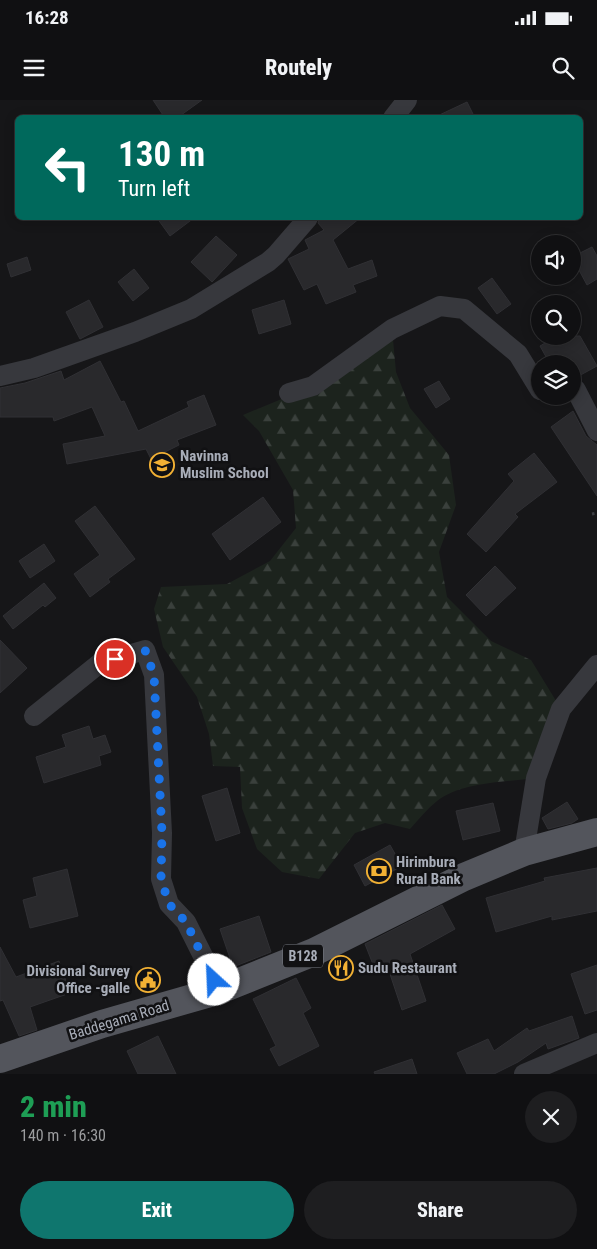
<!DOCTYPE html>
<html lang="en">
<head>
<meta charset="utf-8">
<style>
	:root { --surface:#101012; --page:#1e1e20; --text:#f1f3f6; --muted:#9c9d9f; --line:#303032; --accent:#0f766e }
	body { margin:0; font-family:"Roboto Condensed",sans-serif; background:var(--page); color:var(--text); height:100vh; display:flex; flex-direction:column; font-size:19px; white-space:nowrap }
	* { box-sizing:border-box; margin:0 }
	p { font-size:16px; color:var(--muted) }
	.icon { flex:none; width:28px; height:28px; fill:none; stroke:currentColor; stroke-width:2; stroke-linecap:round; stroke-linejoin:round }
	.map { position:relative; height:974px; overflow:hidden }
	.details { display:flex; flex-direction:column; background:var(--surface); flex:1 }
	.details>* { flex:none }
	.hud { position:absolute; left:15px; top:15px; width:568px; height:105px; border-radius:8px; box-shadow:0 2px 12px #0003,0 0 0 1px var(--line); background:#00695c; color:#fff; overflow:hidden }
	.controls { position:absolute; left:531px; top:135px; display:grid; gap:10px }
	.controls a { display:grid; place-items:center; width:50px; height:50px; border-radius:50%; background:var(--surface); box-shadow:0 2px 12px #0003,0 0 0 1px var(--line); font-size:25px }
	.pin { position:absolute; display:grid; place-items:center; width:42px; height:42px; color:#fff; margin:-21px; border:2px solid #fff; border-radius:50%; box-shadow:0 1px 5px #0007 }
	.me { position:absolute; width:55px; margin:-28px; rotate:335deg; stroke-linejoin:round; filter:drop-shadow(0 0 4px #0008) }
	.turn { display:flex; align-items:center; gap:18px; height:105px; padding:0 20px; font-size:22px }
	.turn .icon { width:65px; height:65px; stroke-width:2.5 }
	.turn b { display:block; font-size:35px; line-height:42px }
	.round { display:grid; place-items:center; flex:none; width:52px; height:52px; border-radius:26px; background:var(--page) }
	.overview { display:flex; align-items:center; justify-content:space-between; height:85px; padding:0 20px }
	h1 { font-size:30px; font-weight:800; line-height:38px; color:#1e9e55 }
	.action { display:flex; gap:10px; margin-top:auto; padding:10px 20px }
	.action a { flex:1; height:58px; border-radius:30px; background:var(--accent); color:#fff; font-size:20px; font-weight:800; line-height:58px; text-align:center }
	.action a+a { background:var(--page); color:var(--text) }
	.status { display:flex; justify-content:space-between; align-items:center; height:35px; padding:0 25px; background:var(--surface); direction:ltr }
	.status svg { height:14px; fill:currentColor }
	header { display:flex; justify-content:space-between; align-items:center; height:65px; padding:0 20px; background:var(--surface); font-size:22px; font-weight:800 }
	.map>svg:first-child { display:block }
	.forest { fill:url(#forest-firs) }
	.building { fill:#29292c; stroke:#303034 }
	.lines { fill:none; stroke-linecap:round; stroke-linejoin:round }
	.path { stroke:#3d3f44; stroke-width:3; stroke-dasharray:2.5 4; stroke-linecap:butt }
	.street { stroke:#37383d; stroke-width:20 }
	.primary { stroke:#53555c; stroke-width:28 }
	.route { stroke:#1a73e8; stroke-width:9; stroke-dasharray:0 16.2 }
	.labels { text-anchor:middle; dominant-baseline:central; stroke-width:5; stroke-linejoin:round; paint-order:stroke }
	.shield { fill:#111113; stroke:#7b7e86; stroke-width:1 }
	.shield-label { font-size:14px; font-weight:bold; fill:#a8adb8 }
	.poi-label { font-size:15px; font-weight:bold; fill:#a8adb8; stroke:#111113; text-anchor:start }
	.street-label { font-size:15px; fill:#a8adb8; stroke:#111113 }
</style>
</head>
<body>
<div class="status"><b>16:28</b><svg viewBox="0 0 49 12"><path d="M0 12V9h3v3zM5 12V6h3v6zM10 12V3h3v9zM15 12V0h3v12zM26 1h20v11H26zM47 4h2v5h-2z"/></svg></div>
<header><svg class="icon" aria-label="menu" viewBox="0 0 24 24"><path d="M4 6h16M4 12h16M4 18h16"/></svg>Routely<svg class="icon" aria-label="search" viewBox="0 0 24 24"><circle cx="10" cy="10" r="6"/><path d="M15 15l6 6"/></svg></header>
<div class="map">
<svg width="597" height="974" viewBox="0 0 597 974">
	<defs>
		<pattern id="forest-firs" width="22" height="20" patternUnits="userSpaceOnUse" patternTransform="scale(1.25)"><rect width="22" height="20" fill="#1c231d"/><path d="M5 1l3.5 6h-7zM16 11l3.5 6h-7z" fill="#3a403c"/></pattern>
	</defs>
	<rect width="100%" height="100%" fill="#161618"/>
	<path class="forest" d="M392,229L396,272L410,308L449,355L456,405L439,452L447,497L491,541L531,560L561,609L536,678C506,682 461,682 437,701C427,709 419,719 410,729L385,723L355,733L319,779L282,772L257,749L242,708L240,667L213,666L209,634L197,597L163,547L154,509L161,487L227,484L270,461L296,428L293,390L259,331L243,315L313,286Z"/>
	<g class="building">
		<path d="M153,0H202L177,18H165Z"/>
		<path d="M467,2L475,18H433Z"/>
		<path d="M157,118H194L170,136Z"/>
		<path d="M320,118H360L333,140L348,169L372,160L377,176L353,185L356,192L326,204L317,184L304,190L288,159L309,149L305,140L324,130L318,123Z"/>
		<path d="M216,136L237,155L212,182L191,162Z"/>
		<path d="M592,147L597,156V179L587,185L572,157Z"/>
		<path d="M27,157L31,170L11,177L7,164Z"/>
		<path d="M134,169L149,188L133,201L118,182Z"/>
		<path d="M492,178L511,204L497,214L478,188Z"/>
		<path d="M89,200L103,227L80,239L66,212Z"/>
		<path d="M284,200L291,224L259,234L252,210Z"/>
		<path d="M557,236H580L597,266L575,278H572V264H550L540,246Z"/>
		<path d="M100,261L121,302L124,301L138,331L189,307L187,302L204,295L216,325L177,340L179,345L151,359L146,349L67,364L63,344L105,336L92,307L54,321L53,317H0V288L25,283L61,271L64,280Z"/>
		<path d="M439,281L450,299L436,308L424,289Z"/>
		<path d="M573,311L586,336L597,345V396L551,327Z"/>
		<path d="M534,353L557,382L515,414L518,417L486,452L467,434L514,381L508,374Z"/>
		<path d="M263,397L281,422L230,460L212,434Z"/>
		<path d="M95,406L135,459L108,479L110,482L90,497L74,474L100,455L75,421Z"/>
		<path d="M44,444L55,461L30,478L19,461Z"/>
		<path d="M495,466L516,488L486,516L466,495Z"/>
		<path d="M44,483L56,498L45,507L43,505L13,529L3,516Z"/>
		<path d="M0,540L27,568L0,593Z"/>
		<path d="M89,626L93,639L105,635L111,652L99,656L101,665L44,683L36,657L66,647L62,635Z"/>
		<path d="M227,688L240,733L216,741L202,696Z"/>
		<path d="M567,702L578,719L572,723L548,729L542,718Z"/>
		<path d="M493,703L500,731L463,740L456,711Z"/>
		<path d="M390,745L402,766L365,786L354,765Z"/>
		<path d="M597,768V811L552,820V816L496,832L486,798L545,781L544,778Z"/>
		<path d="M67,769L78,816L30,828L23,800L37,796L33,778Z"/>
		<path d="M442,805L455,829L410,854L426,901L402,910L388,868L376,872L365,844Z"/>
		<path d="M259,816L271,852L233,867L220,829Z"/>
		<path d="M0,847L16,877L59,861L70,893L30,907L37,930L19,936L3,900L0,901Z"/>
		<path d="M597,865V910L585,914L571,874Z"/>
		<path d="M296,878L311,908L303,913L319,946L279,966L270,949L276,946L253,899Z"/>
		<path d="M572,916L579,938L548,949L546,943L518,962L494,974H467L457,953L488,939L494,951L527,928L529,931Z"/>
		<path d="M158,936L176,974H138L127,951Z"/>
		<path d="M412,959L417,974H375L374,972Z"/>
	</g>
	<g class="lines">
		<path class="path" d="M592,414L597,413"/>
		<g class="street">
			<path d="M393,18L407,0"/>
			<path d="M0,276L34,268L135,232L191,209L268,162L276,155L308,118"/>
			<path d="M572,290H576L597,331"/>
			<path d="M289,293L313,286L392,229L440,206L464,209L518,254L540,290"/>
			<path d="M34,616L100,563L145,550L154,575L162,733L161,779L169,804L186,822L210,870L217,891"/>
			<path d="M524,752L536,678L561,609L597,565"/>
			<path d="M524,974L597,943"/>
		</g>
		<path class="primary" d="M0,959L102,924L217,891L314,852L464,777L524,752L597,732"/>
	</g>
	<g class="lines">
		<path class="route" d="M115,559L145,550L154,575L162,733L161,779L169,804L186,822L214,880"/>
	</g>
	<defs>
		<symbol id="school-ring" viewBox="-11 -11 22 22"><circle r="9.5" fill="#111113" stroke="#f2b134" stroke-width="1.5"/><path d="M0-5L7-2L0 1L-7-2ZM-4 1L0 2.5L4 1V4Q0 6-4 4Z" fill="#f2b134"/></symbol>
		<symbol id="bank-ring" viewBox="-11 -11 22 22"><circle r="9.5" fill="#111113" stroke="#f2b134" stroke-width="1.5"/><path d="M-6-4H6V4H-6ZM0-2.3a2.3 2.3 0 1 0 0 4.6a2.3 2.3 0 1 0 0-4.6Z" fill="#f2b134"/></symbol>
		<symbol id="restaurant-ring" viewBox="-11 -11 22 22"><circle r="9.5" fill="#111113" stroke="#f2b134" stroke-width="1.5"/><path d="M-5-6h1v4h1v-4h1v4h1v-4h1v5L-1.5 .5V6h-2V.5L-5-1ZM5-6V6H3V1.5H1.5Q1.5-4 5-6Z" fill="#f2b134"/></symbol>
		<symbol id="civic-ring" viewBox="-11 -11 22 22"><circle r="9.5" fill="#111113" stroke="#f2b134" stroke-width="1.5"/><path d="M-.6-6.5H3V-4.5H.6V-3L4-1V1h2V6H-6V1h2V-1L-.6-3ZM-1.2 2.5V6h2.4V2.5Z" fill="#f2b134"/></symbol>
	</defs>
	<g fill-rule="evenodd">
		<use href="#school-ring" x="148" y="351" width="28" height="28"/>
		<use href="#bank-ring" x="365" y="757" width="28" height="28"/>
		<use href="#restaurant-ring" x="327" y="854" width="28" height="28"/>
		<use href="#civic-ring" x="134" y="866" width="28" height="28"/>
	</g>
	<g class="labels">
		<rect class="shield" x="283" y="844.5" width="40" height="23" rx="4"/>
		<g class="shield-label">
			<text x="303" y="856">B128</text>
		</g>
		<g class="poi-label">
			<text x="180" y="356">Navinna<tspan x="180" dy="17">Muslim School</tspan></text>
			<text x="396" y="762">Hirimbura<tspan x="396" dy="17">Rural Bank</tspan></text>
			<text x="358" y="868">Sudu Restaurant</text>
			<text x="130" y="871" text-anchor="end">Divisional Survey<tspan x="130" dy="17">Office -galle</tspan></text>
		</g>
		<g class="street-label">
			<text transform="translate(119 920) rotate(-17)">Baddegama Road</text>
		</g>
	</g>
</svg>
<div class="controls">
<a><svg class="icon" aria-label="sound" viewBox="0 0 24 24"><path d="M4 9h4l5-4v14l-5-4H4zM17 9q2 3 0 6"/></svg></a>
<a><svg class="icon" aria-label="search" viewBox="0 0 24 24"><circle cx="10" cy="10" r="6"/><path d="M15 15l6 6"/></svg></a>
<a><svg class="icon" aria-label="layers" viewBox="0 0 24 24"><path d="M12 4l9 5-9 5-9-5zM3 14l9 5 9-5"/></svg></a>
</div>
<div class="pin" style="left:115px;top:559px;background:#d93025"><svg class="icon" aria-label="arrive" viewBox="0 0 24 24"><path d="M6 21V4h12l-3 4 3 4H6"/></svg></div>
<svg class="me" style="left:214px;top:880px" viewBox="-20 -20 40 40"><circle r="19" fill="#fff"/><path d="M0-13L10 11 0 6-10 11z" fill="#1a73e8"/></svg>
<div class="hud">
<div class="turn"><svg class="icon" aria-label="left" viewBox="0 0 24 24"><path d="M17 20v-9H6M10 6l-5 5 5 5"/></svg><div><b>130 m</b>Turn left</div></div>
</div>
</div>
<section class="details">
<div class="overview"><div><h1>2 min</h1><p>140 m · 16:30</p></div><a class="round"><svg class="icon" aria-label="close" viewBox="0 0 24 24"><path d="M6 6l12 12M18 6L6 18"/></svg></a></div>
<div class="action"><a>Exit</a><a>Share</a></div>
</section>
</body>
</html>
